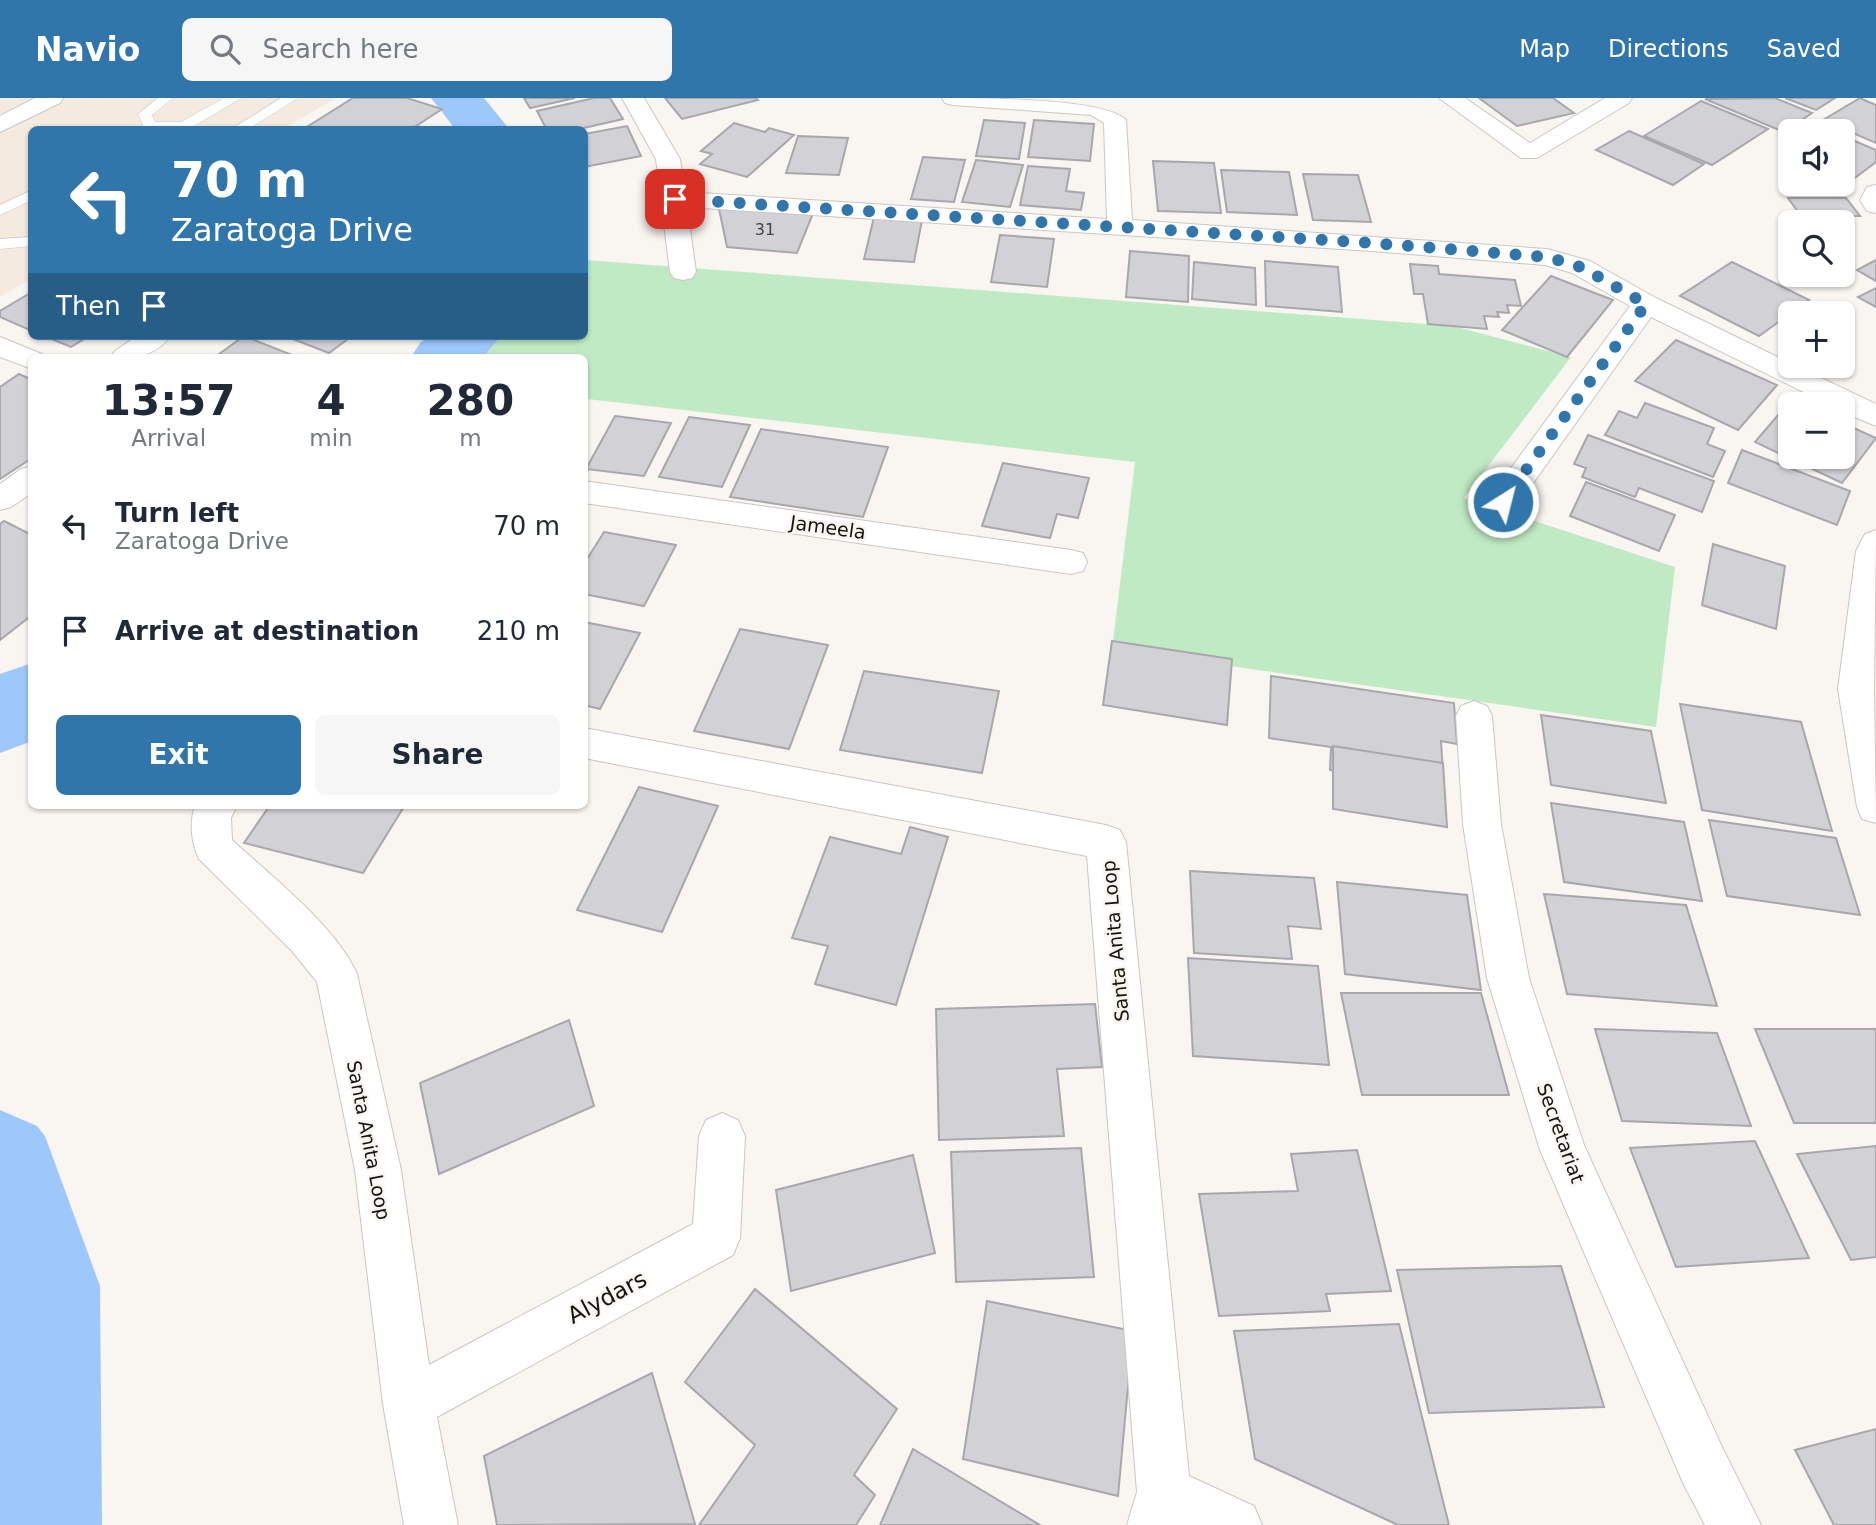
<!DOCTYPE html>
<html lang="en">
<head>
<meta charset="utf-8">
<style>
	:root { --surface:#fff; --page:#f6f6f7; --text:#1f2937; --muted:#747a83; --accent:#3076ab }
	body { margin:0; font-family:"DejaVu Sans",sans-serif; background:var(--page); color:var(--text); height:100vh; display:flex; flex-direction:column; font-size:26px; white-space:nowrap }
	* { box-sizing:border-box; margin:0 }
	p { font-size:23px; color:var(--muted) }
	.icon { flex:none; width:38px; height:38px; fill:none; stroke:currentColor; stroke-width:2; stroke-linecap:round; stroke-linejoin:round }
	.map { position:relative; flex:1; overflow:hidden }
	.details { position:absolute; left:28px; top:256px; width:560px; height:455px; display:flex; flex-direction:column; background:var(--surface); border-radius:10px; box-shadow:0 2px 5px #0004 }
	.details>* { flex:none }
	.banner { position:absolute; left:28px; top:28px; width:560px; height:214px; border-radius:10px; box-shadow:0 2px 5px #0004; background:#3076ab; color:#fff; overflow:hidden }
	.controls { position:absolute; left:1778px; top:21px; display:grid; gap:14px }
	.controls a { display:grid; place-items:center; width:77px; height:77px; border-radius:10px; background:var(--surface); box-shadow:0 2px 5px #0004; font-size:35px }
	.pin { position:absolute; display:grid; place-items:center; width:60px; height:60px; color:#fff; margin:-30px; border-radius:14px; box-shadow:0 4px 10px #0006 }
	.me { position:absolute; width:77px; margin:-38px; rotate:36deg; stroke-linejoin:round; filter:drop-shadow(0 0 5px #0008) }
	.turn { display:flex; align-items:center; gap:24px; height:147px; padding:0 28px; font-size:32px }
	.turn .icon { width:91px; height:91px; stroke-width:2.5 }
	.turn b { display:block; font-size:49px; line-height:60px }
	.then { display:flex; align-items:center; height:66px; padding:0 28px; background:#0003; gap:14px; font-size:26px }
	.eta { display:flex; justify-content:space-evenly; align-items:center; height:119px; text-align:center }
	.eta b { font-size:42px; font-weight:700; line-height:49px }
	.action { display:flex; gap:14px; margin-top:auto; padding:14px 28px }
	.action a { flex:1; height:80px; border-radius:10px; background:var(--accent); color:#fff; font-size:28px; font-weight:700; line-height:80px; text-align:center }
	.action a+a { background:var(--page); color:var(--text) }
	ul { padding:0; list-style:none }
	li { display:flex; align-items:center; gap:21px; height:105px; padding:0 28px }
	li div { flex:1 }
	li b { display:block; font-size:26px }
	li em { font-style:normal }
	header { display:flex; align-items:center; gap:42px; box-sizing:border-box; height:98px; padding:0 35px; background:var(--accent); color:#fff }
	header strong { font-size:33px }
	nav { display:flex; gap:38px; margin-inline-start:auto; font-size:24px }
	.search { width:490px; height:63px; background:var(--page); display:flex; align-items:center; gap:18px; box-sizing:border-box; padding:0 24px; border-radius:10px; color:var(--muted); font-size:26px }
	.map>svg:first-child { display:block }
	.built { fill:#f4eae0 }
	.green { fill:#c0eac4 }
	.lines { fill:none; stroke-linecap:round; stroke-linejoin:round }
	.river { fill:#9ec7fc; fill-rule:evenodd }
	.building { fill:#d2d1d6; stroke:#a8a7ac; stroke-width:2 }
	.service-casing { stroke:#cbc6c2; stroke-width:1 }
	.minor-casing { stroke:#cbc6c2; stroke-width:2 }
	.service { fill:#fff; fill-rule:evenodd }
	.minor { fill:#fff; fill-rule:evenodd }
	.route { stroke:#3076ab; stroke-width:12; stroke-dasharray:0 21.6 }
	.labels { text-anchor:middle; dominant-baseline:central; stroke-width:5; stroke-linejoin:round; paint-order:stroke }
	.number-label { font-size:16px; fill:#444242 }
	.street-label { font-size:19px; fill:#141311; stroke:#f9f5f1 }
	.near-street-label { font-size:23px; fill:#141311; stroke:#f9f5f1 }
</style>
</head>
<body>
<header>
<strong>Navio</strong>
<div class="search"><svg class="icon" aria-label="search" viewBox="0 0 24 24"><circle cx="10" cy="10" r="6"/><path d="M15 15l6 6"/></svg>Search here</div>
<nav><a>Map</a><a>Directions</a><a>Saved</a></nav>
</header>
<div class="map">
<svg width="1876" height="1427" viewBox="0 0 1876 1427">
	<rect width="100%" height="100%" fill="#f9f5f1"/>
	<path class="built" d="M0,0H336L283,31L32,32L31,180L0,199Z"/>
	<path class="green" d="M585,162L1453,228L1571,259L1464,400L1675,469L1656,629L1112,551L1135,364L587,301L585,304L584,259H461L486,238H584Z"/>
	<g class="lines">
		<g class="river">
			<path d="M431,0H484L510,32H456Z"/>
			<path d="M429,238H501L483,259H411L420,245Z"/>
			<path d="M32,565V643L0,655V576Z"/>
			<path d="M0,1012L37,1028L45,1038L100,1188L102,1427H0Z"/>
		</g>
	</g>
	<g class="building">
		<path d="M353,0H407L442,11L410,32H302Z"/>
		<path d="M524,0H575L530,10Z"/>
		<path d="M594,0H610L623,21L575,32H547L537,13Z"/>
		<path d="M665,0H756L758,2L682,21Z"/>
		<path d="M1479,0H1553L1574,15L1517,28Z"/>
		<path d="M1775,0L1812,15L1784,34L1705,1Z"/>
		<path d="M1785,0H1835L1816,12Z"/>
		<path d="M1860,0L1876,7V45L1823,22Z"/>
		<path d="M1701,3L1768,31L1712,67L1644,38Z"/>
		<path d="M984,22L1025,25L1019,61L976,58Z"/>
		<path d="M1034,22L1094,26L1090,63L1028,59Z"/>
		<path d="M734,25L765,34L769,30L794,37L747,79L700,66L712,56L701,53Z"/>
		<path d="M627,28L641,58L584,69V36Z"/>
		<path d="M1629,33L1704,66L1673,87L1596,52Z"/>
		<path d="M798,38L848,40L839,77L786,75Z"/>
		<path d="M1843,38L1876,52V64L1852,82L1843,78Z"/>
		<path d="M923,59L965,62L954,104L911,101Z"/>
		<path d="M976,62L1023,67L1010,109L962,104Z"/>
		<path d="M1153,63L1214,65L1221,115L1158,113Z"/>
		<path d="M1028,68L1070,71L1066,93L1084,95L1081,112L1020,107Z"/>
		<path d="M1221,72L1289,74L1297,117L1227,114Z"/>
		<path d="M1303,76L1358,77L1371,124L1313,122Z"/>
		<path d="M1788,100H1846L1860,118H1801Z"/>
		<path d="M718,106L814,113L797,155L727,149Z"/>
		<path d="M874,119L922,122L914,164L864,161Z"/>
		<path d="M1000,137L1054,141L1047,189L991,184Z"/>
		<path d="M1130,153L1189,158L1188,204L1126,199Z"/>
		<path d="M1876,162V183L1857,172Z"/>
		<path d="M1265,163L1338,169L1342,214L1266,208Z"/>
		<path d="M1194,164L1255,170L1256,207L1192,201Z"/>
		<path d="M1732,164L1809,202L1759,238L1680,198Z"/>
		<path d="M1410,166L1438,168L1439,176L1515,182L1521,208L1507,207L1509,215L1497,214L1499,219L1484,218L1487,231L1428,226L1423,196H1414Z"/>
		<path d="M1551,178L1613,202L1567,259L1502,232Z"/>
		<path d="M1876,190V209L1858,199Z"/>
		<path d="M32,194V233L0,219V213Z"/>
		<path d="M44,238H89L71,249Z"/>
		<path d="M244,238L297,259H215Z"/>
		<path d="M285,238H352L329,255Z"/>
		<path d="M1676,242L1777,287L1738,332L1635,283Z"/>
		<path d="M19,276L32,282V360L0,381V289Z"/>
		<path d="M1791,302L1801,306H1790V359H1843V325L1876,340L1842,385L1755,344Z"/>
		<path d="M1645,305L1714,330L1707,346L1725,353L1713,379L1605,337L1619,313L1637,320Z"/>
		<path d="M615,318L671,325L644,378L586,371Z"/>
		<path d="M689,319L750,327L722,389L659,379Z"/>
		<path d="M761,331L888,349L863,419L730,399Z"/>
		<path d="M1588,337L1714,383L1702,414L1639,390L1635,399L1582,379L1586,370L1574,366Z"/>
		<path d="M1742,352L1850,393L1837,427L1728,385Z"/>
		<path d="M1003,365L1089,380L1078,420L1057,416L1050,440L982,428Z"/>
		<path d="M1586,384L1675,417L1659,453L1570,418Z"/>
		<path d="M4,423L32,437V517L0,542V426Z"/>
		<path d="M604,434L676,447L644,508L584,496V466Z"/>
		<path d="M1713,446L1785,468L1776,531L1702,507Z"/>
		<path d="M584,524L640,535L600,611L584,607Z"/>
		<path d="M740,531L828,547L789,651L694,633Z"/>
		<path d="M1112,543L1232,561L1227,627L1103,607Z"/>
		<path d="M864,573L999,593L982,675L840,652Z"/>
		<path d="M1271,578L1454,605L1457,646L1441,643L1444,690L1330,672L1331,649L1269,640Z"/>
		<path d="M1680,606L1801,624L1832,733L1702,712Z"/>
		<path d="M1541,617L1651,633L1666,705L1551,687Z"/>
		<path d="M1333,648L1443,665L1447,729L1333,711Z"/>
		<path d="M639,689L718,708L662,834L577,812Z"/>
		<path d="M1551,705L1684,724L1702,803L1564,784Z"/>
		<path d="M270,707H405L363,775L244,745Z"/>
		<path d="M1709,722L1836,740L1860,817L1727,798Z"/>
		<path d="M910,729L948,739L896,907L815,886L828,848L792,840L830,739L901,756Z"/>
		<path d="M1190,773L1314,780L1321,831L1288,828L1292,861L1194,855Z"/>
		<path d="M1337,784L1467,797L1481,892L1345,876Z"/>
		<path d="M1544,796L1686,807L1717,908L1567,896Z"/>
		<path d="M1188,860L1318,868L1329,967L1193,958Z"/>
		<path d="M1341,895H1481L1509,997H1362Z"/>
		<path d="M1095,906L1102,969L1057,971L1064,1038L939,1042L936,911Z"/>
		<path d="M569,922L594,1008L439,1076L420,985Z"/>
		<path d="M1595,931L1717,935L1751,1028L1622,1023Z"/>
		<path d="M1755,931H1876V1025H1794Z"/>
		<path d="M1755,1043L1809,1160L1676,1169L1630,1050Z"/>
		<path d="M1876,1048V1159L1851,1162L1797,1056Z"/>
		<path d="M1081,1050L1094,1179L956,1184L951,1054Z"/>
		<path d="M1357,1052L1391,1193L1326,1196L1330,1213L1219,1218L1199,1096L1298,1093L1291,1056Z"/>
		<path d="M913,1057L935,1155L791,1193L776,1092Z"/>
		<path d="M1561,1168L1604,1309L1429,1315L1397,1172Z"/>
		<path d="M755,1191L897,1311L854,1377L875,1397L856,1427H699L755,1347L685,1284Z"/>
		<path d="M987,1203L1133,1233L1118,1398L963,1361Z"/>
		<path d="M1399,1226L1430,1351L1449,1427H1398L1255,1361L1234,1233Z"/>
		<path d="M652,1275L695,1426L497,1427L484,1358Z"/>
		<path d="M1876,1331V1427H1834L1795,1352Z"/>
		<path d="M913,1351L1040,1427H880Z"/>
	</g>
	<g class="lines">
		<defs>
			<g id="service">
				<path d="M158,0H173L152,17L155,24H181L224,0H241L189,31L140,32L143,27L138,16Z"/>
				<path d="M281,0H298L247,32H230Z"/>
				<path d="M32,92V102L0,117V107Z"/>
				<path d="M32,139V148L0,151V141Z"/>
			</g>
			<g id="minor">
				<path d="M35,0H63L60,5L0,34V18Z"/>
				<path d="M622,0H644L680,61L685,94L1107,121L1104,25L1091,17L953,7L945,5L942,0C980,0 1105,0 1126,22L1132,122L1547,151L1590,163L1656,200L1790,265V268H1796L1876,306V328L1843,314V306H1828L1651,219L1514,412L1503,415L1492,412L1487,404L1492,396L1630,208L1572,175L1545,167L1372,153L687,109L696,174L692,180L683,182L674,180L670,174L656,61Z"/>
				<path d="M1439,0H1465L1530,45L1605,0H1632L1629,5L1537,60H1521Z"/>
				<path d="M1876,87V115L1867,113L1860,102L1867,89Z"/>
				<path d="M137,238H170C155,260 134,259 111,259L115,253Z"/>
				<path d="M0,239L42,256L44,259H32V271L0,259Z"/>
				<path d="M32,368V395L11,409L0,412V386L21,371Z"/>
				<path d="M584,383L1071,452L1083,455L1087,464L1083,473L1071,476L584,405Z"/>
				<path d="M1876,432L1874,591L1876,725L1862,721L1857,709L1838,591L1856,453L1865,436Z"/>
				<path d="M1474,603L1487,608L1492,618L1501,726L1529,880L1584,1047L1722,1349L1761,1427H1705L1684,1387L1540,1052L1487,880L1463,726L1456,618L1461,608Z"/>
				<path d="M584,630L1106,727L1120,732L1126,744L1189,1378L1254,1408L1262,1427H1127L1137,1394L1087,758L584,660Z"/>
				<path d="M196,707H237L231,720L232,742C271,778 336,828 357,876L401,1072L429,1267L693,1126L699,1038L706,1022L722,1015L738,1022L745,1038L740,1140L733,1157L437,1319L458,1427H404L383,1306L355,1072L317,884L292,853L199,761C192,746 188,723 196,707Z"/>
			</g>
		</defs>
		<use href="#service" class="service-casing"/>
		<use href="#minor" class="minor-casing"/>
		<use href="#service" class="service"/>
		<use href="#minor" class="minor"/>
	</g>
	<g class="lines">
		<path class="route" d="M675,101L1372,145L1547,159L1581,169L1646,206L1503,404"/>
	</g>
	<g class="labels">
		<g class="number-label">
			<text x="765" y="131">31</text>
		</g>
		<g class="street-label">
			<text transform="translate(828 429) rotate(8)">Jameela</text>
			<text transform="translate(1115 843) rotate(-95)">Santa Anita Loop</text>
			<text transform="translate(1561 1035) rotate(70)">Secretariat</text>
			<text transform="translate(369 1042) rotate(79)">Santa Anita Loop</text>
		</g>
		<g class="near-street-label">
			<text transform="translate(607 1199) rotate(-28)">Alydars</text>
		</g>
	</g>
</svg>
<div class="controls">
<a><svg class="icon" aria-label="sound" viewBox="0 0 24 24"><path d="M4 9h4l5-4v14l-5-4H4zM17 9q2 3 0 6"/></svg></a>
<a><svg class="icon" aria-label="search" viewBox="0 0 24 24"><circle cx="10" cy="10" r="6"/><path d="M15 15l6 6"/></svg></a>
<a>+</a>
<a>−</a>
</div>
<div class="pin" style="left:675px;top:101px;background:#d93025"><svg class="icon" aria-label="arrive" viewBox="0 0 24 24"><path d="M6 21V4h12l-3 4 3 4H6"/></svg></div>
<svg class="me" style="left:1503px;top:404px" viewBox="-20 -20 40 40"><circle r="17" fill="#3076ab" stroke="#fff" stroke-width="3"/><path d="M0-11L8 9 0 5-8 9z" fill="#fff"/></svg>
<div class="banner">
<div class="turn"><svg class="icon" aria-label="left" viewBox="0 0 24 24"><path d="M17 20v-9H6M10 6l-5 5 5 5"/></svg><div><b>70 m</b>Zaratoga Drive</div></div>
<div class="then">Then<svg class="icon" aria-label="arrive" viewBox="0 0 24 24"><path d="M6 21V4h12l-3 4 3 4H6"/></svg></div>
</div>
<section class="details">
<div class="eta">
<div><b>13:57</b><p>Arrival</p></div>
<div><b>4</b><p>min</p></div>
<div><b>280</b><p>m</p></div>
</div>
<ul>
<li><svg class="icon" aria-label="left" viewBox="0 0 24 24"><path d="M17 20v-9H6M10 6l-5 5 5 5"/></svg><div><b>Turn left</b><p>Zaratoga Drive</p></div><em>70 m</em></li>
<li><svg class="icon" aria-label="arrive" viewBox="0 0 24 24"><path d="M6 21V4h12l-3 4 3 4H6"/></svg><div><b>Arrive at destination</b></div><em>210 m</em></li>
</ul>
<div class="action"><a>Exit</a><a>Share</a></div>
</section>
</div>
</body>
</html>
